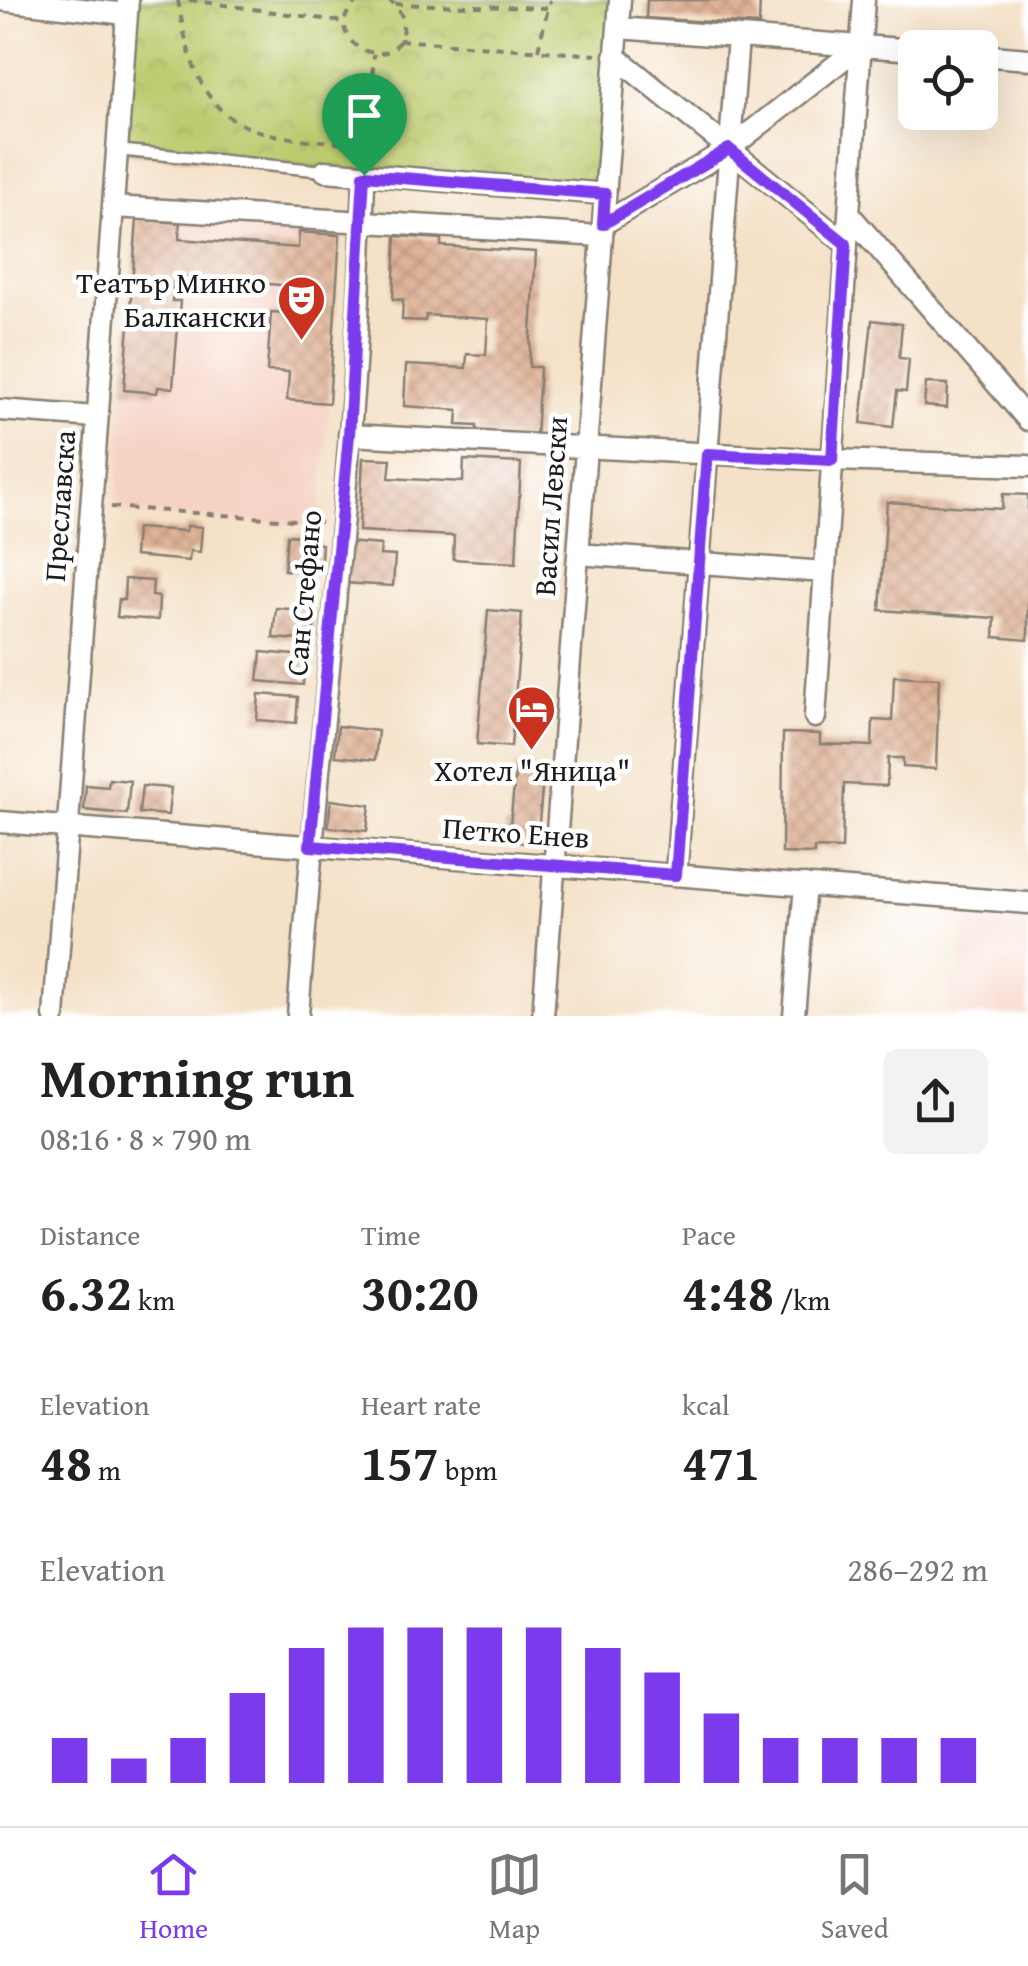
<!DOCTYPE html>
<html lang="en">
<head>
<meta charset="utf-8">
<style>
	:root { --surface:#fff; --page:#f2f2f2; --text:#222; --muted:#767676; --line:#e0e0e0; --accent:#7c3aed }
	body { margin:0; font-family:"Gentium Book Plus",serif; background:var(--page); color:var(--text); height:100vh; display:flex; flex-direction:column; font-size:38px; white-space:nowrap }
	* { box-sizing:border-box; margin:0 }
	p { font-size:32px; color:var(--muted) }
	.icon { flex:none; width:55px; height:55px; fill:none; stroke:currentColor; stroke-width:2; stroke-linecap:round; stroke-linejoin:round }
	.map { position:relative; height:1016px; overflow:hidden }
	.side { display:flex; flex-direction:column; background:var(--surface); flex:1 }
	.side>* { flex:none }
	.controls { position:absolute; left:898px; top:30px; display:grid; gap:20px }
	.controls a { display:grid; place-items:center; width:100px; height:100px; border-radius:15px; background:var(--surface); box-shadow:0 10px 40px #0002; font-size:50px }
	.pin { position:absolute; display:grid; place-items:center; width:85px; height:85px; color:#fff; margin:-102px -42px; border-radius:50% 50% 50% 0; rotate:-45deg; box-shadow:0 0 10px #0007 }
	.pin .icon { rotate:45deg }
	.round { display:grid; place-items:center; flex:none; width:105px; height:105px; border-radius:15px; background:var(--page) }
	.overview { display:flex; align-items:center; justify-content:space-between; height:170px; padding:0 40px }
	h1 { font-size:55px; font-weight:700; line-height:75px }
	.figures { display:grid; grid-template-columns:repeat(3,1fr); gap:15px; height:170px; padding:10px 40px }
	.figures div { display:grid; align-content:center }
	.figures b { font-size:50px; font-weight:700 }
	.figures small { font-size:28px; font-weight:400 }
	.figures p { font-size:28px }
	.chart { height:280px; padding:20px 40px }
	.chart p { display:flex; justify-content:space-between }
	.chart svg { width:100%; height:180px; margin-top:10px; stroke:var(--accent); stroke-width:6 }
	.tab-bar { display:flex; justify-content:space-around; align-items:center; height:140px; border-top:2px solid var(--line); background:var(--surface); font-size:28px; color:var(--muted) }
	.tab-bar a { display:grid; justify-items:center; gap:5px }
	.tab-bar .active { color:var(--accent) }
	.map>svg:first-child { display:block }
</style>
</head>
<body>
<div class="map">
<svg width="1028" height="1016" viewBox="0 0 1028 1016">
	<defs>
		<pattern id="park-crowns" width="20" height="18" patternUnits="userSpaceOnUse" patternTransform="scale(2.5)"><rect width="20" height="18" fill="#bbcb6d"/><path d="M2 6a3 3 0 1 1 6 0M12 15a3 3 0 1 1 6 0" fill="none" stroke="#a0ae5e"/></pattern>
		<pattern id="building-cross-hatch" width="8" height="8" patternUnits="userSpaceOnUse" patternTransform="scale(2.5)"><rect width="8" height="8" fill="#dfb397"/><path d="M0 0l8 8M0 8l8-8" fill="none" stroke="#bf9982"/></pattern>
	</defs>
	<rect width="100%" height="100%" fill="#fff"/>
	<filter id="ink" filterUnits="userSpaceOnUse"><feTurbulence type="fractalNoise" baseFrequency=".01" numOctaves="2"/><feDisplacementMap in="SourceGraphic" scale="20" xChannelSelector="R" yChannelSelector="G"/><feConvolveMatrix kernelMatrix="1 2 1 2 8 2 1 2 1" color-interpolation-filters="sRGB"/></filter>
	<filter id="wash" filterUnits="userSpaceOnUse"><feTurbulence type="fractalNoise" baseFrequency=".0048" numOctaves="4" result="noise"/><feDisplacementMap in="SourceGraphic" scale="40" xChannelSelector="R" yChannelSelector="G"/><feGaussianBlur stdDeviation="2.25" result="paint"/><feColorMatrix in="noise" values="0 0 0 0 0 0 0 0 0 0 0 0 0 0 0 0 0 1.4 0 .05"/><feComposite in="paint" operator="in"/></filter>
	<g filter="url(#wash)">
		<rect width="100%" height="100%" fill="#f4e1c7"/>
		<path fill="#f6d2c4" d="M137 219 340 235 336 293 311 291 289 313H271L267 370 289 372 288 400 329 403 320 527 115 511Z
			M965 925 1028 930V1016H948L951 977H961Z"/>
		<path fill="url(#park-crowns)" stroke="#6c7444" stroke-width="2.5" d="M128 0H620L605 194 117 150Z"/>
		<g id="blocks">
			<path fill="url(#building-cross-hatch)" d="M647 0H760L759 25 646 18Z
				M137 219 180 223 179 239 298 248 299 232 340 235 329 403 287 400 289 372 267 371 271 312 289 313 292 286 174 276 172 301H180L173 388 158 387 157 393 124 390Z
				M396 236 441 239V246L536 252 529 367H540L536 439 477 436V426L457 425 458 410 404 406 406 365 466 368 467 354 486 355 488 319 426 315 425 321 402 320 403 300 393 299Z
				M872 320 902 324 899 358 909 359 906 392 897 391 893 427 861 423Z
				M926 383 948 384 947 408 924 406Z
				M363 458 391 459 389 478 463 482 464 460 521 463 516 563 453 559 454 536 359 531Z
				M1003 494 1028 495V640L994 637 995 618 880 610 887 502 1002 509Z
				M187 526 202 527 200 552 190 551 189 561 134 556 136 528 186 531Z
				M287 535 312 537V543L322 544 320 573 284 570Z
				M346 542 381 545 380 555 395 556 393 586 343 583Z
				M125 579 153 581 152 596 159 597 158 620 117 617 119 599 124 600Z
				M276 608 315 611 313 641 273 638Z
				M488 610 522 613 511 747 477 744Z
				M261 652 305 656 303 685 258 681Z
				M894 676 939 678 936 769 903 767V758H888L887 786 844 784 842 849 814 848V854L782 853 783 733 820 734V744L872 746 873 720 892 721Z
				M259 694 298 697 296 723 257 720Z
				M338 726 378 731 375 760 335 756Z
				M516 766 544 768 537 844 505 841 506 825H510Z
				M109 779 130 781 127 814 84 810 86 785 108 787Z
				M142 786 171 788 168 815 139 813Z
				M331 800 370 805 367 831 328 827Z"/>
		</g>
	</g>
	<g filter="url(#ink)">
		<use href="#blocks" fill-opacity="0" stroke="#887e72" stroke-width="2.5"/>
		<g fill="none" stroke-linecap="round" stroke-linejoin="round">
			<defs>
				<path id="lane" d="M117 150 324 171"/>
				<path id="street" d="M0 0 127 14
					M864 0 849 214 1028 420
					M618 28 915 50
					M980 55 1028 59
					M615 56 846 244
					M325 171 605 194
					M113 207 602 236
					M603 224 729 149 860 46
					M0 410 96 417
					M349 435 832 460 1028 466
					M578 554 825 572
					M815 717 849 214
					M0 822 1028 903
					M676 875 738 37
					M54 1016 128 0
					M298 1016C318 736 357 456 364 175
					M543 1016 620 0
					M794 1016 805 885"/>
			</defs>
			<use href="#lane" stroke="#887e72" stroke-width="15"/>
			<use href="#street" stroke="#887e72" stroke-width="25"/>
			<path stroke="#887e72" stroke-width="4" stroke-dasharray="8 8" stroke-linecap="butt" d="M178 0C199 136 245 137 367 144
				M189 0 345 22
				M359 0C310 39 399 82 403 27 404 15 398 7 389 0
				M395 4 548 8
				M399 40 596 55
				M538 50 550 0
				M366 154 374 54
				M111 507 321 522"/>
			<use href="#lane" stroke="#fff" stroke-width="10"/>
			<use href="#street" stroke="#fff" stroke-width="20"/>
		</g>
	</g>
	<g fill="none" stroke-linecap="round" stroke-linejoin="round" filter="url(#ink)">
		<defs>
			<path id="route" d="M729 149 846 244 832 460 707 454 676 875 310 846 349 435 364 175 605 194 603 224Z"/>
		</defs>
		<use href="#route" stroke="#fff" stroke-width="20"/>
		<use href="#route" stroke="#7c3aed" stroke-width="12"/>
	</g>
	<defs>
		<symbol id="theatre-pin" viewBox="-11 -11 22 30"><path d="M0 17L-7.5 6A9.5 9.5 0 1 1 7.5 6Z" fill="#c8321e" stroke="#fff"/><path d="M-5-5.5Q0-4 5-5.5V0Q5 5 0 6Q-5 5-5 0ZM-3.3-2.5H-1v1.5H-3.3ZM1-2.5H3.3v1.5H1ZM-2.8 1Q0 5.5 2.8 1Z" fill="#fff"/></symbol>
		<symbol id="hotel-pin" viewBox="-11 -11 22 30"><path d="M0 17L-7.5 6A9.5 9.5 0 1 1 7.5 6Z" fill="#c8321e" stroke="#fff"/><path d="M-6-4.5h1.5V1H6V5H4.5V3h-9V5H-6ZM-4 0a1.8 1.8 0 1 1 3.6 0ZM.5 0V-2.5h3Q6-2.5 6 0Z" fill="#fff"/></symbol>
	</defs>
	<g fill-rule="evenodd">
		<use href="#theatre-pin" x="274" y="272" width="55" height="75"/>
		<use href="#hotel-pin" x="504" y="682" width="55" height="75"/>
	</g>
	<g text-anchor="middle" stroke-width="9" stroke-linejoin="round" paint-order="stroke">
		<g font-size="30" fill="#1c1c1c" stroke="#fff" text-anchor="end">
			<text x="266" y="293">Театър Минко<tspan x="266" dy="34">Балкански</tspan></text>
			<text x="532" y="781" text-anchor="middle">Хотел "Яница"</text>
		</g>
		<g font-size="30" fill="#1c1c1c" stroke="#fff">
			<text transform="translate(60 506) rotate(-86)" y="10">Преславска</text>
			<text transform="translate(551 506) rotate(-86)" y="10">Васил Левски</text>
			<text transform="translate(304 593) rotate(-85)" y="10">Сан Стефано</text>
			<text transform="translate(516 833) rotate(4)" y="10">Петко Енев</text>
		</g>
	</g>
</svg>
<div class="controls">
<a><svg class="icon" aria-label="locate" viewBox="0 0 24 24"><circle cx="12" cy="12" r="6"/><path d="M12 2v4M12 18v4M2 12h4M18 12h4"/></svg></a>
</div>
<div class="pin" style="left:364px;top:175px;background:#1e9e55"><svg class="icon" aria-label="arrive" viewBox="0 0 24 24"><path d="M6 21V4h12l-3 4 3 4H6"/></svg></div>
</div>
<section class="side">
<div class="overview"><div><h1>Morning run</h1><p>08:16 · 8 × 790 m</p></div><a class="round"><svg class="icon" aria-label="share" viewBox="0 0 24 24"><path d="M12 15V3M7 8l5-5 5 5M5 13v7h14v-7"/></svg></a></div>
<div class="figures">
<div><p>Distance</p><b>6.32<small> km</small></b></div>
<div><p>Time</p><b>30:20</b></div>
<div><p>Pace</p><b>4:48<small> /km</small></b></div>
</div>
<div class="figures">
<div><p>Elevation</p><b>48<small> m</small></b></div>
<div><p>Heart rate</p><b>157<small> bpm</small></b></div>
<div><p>kcal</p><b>471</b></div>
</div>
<div class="chart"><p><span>Elevation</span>286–292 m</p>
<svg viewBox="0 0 160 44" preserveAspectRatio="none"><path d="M5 44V33M15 44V38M25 44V33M35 44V22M45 44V11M55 44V6M65 44V6M75 44V6M85 44V6M95 44V11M105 44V17M115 44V27M125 44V33M135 44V33M145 44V33M155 44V33"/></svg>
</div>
</section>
<nav class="tab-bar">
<a class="active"><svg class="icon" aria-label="home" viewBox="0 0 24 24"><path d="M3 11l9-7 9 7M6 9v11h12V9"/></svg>Home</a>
<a><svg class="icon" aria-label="map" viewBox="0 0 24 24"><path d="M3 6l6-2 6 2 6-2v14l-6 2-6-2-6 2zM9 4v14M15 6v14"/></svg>Map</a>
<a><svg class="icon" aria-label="saved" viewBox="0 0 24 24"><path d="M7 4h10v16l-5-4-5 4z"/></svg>Saved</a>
</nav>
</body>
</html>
